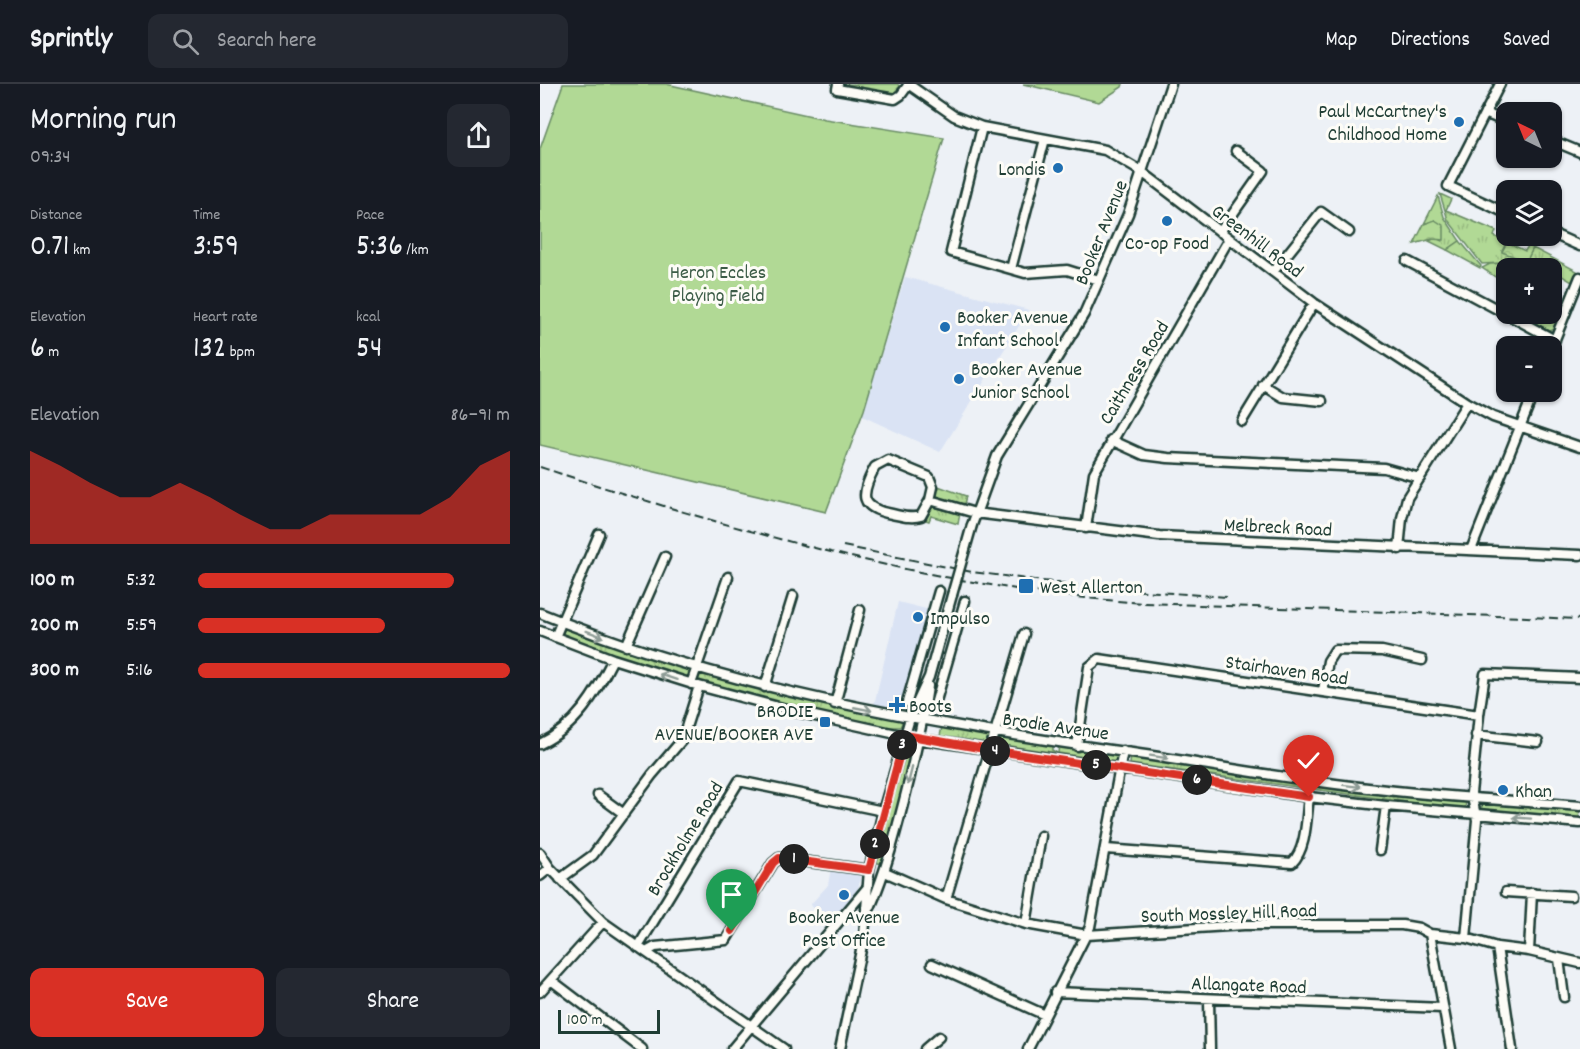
<!DOCTYPE html>
<html lang="en">
<head>
<meta charset="utf-8">
<style>
	:root { --surface:#171b24; --page:#242831; --text:#f1f3f6; --muted:#9ea1a6; --line:#363941; --accent:#d93025 }
	body { margin:0; font-family:Dekko,sans-serif; background:var(--page); color:var(--text); height:100vh; display:flex; flex-direction:column; font-size:22px; white-space:nowrap }
	* { box-sizing:border-box; margin:0 }
	p { font-size:20px; color:var(--muted) }
	.icon { flex:none; width:33px; height:33px; fill:none; stroke:currentColor; stroke-width:2; stroke-linecap:round; stroke-linejoin:round }
	.map { position:relative; flex:1; overflow:hidden }
	.drawer { display:flex; flex-direction:column; background:var(--surface); width:540px }
	.drawer>* { flex:none }
	.needle { width:39px; rotate:317deg }
	.controls { position:absolute; left:956px; top:18px; display:grid; gap:12px }
	.controls a { display:grid; place-items:center; width:66px; height:66px; border-radius:12px; background:var(--surface); box-shadow:0 2px 4px #0004; font-size:30px }
	.scale { position:absolute; left:18px; bottom:15px; width:102px; box-sizing:border-box; padding-left:6px; border:3px solid #1f3d34; border-top:0; font-size:16px; line-height:21px; white-space:nowrap; color:#1f3d34; -webkit-text-stroke:4px #fdfcf7; paint-order:stroke }
	.pin { position:absolute; display:grid; place-items:center; width:51px; height:51px; color:#fff; margin:-62px -26px; border-radius:50% 50% 50% 0; rotate:-45deg; box-shadow:0 0 6px #0007 }
	.pin .icon { rotate:45deg }
	.km { position:absolute; width:30px; height:30px; margin:-15px; border-radius:50%; background:#222; color:#fff; font-size:16px; line-height:30px; text-align:center }
	.round { display:grid; place-items:center; flex:none; width:63px; height:63px; border-radius:12px; background:var(--page) }
	.headline { display:flex; align-items:center; justify-content:space-between; height:102px; padding:0 30px }
	h1 { font-size:33px; font-weight:600; line-height:45px }
	.metrics { display:grid; grid-template-columns:repeat(3,1fr); gap:9px; height:102px; padding:6px 30px }
	.metrics div { display:grid; align-content:center }
	.metrics b { font-size:30px; font-weight:600 }
	.metrics small { font-size:16px; font-weight:400 }
	.metrics p { font-size:16px }
	.chart { height:168px; padding:12px 30px }
	.chart p { display:flex; justify-content:space-between }
	.chart svg { width:100%; height:108px; margin-top:6px; fill:var(--accent); opacity:.7 }
	.cta { display:flex; gap:12px; margin-top:auto; padding:12px 30px }
	.cta a { flex:1; height:69px; border-radius:12px; background:var(--accent); color:#fff; font-size:24px; font-weight:600; line-height:69px; text-align:center }
	.cta a+a { background:var(--page); color:var(--text) }
	ul { padding:0 30px; list-style:none; font-size:20px }
	li { display:grid; grid-template-columns:96px 72px 1fr; align-items:center; height:45px }
	li i { height:15px; border-radius:8px; background:var(--accent) }
	header { display:flex; align-items:center; gap:36px; box-sizing:border-box; height:84px; padding:0 30px; background:var(--surface); border-bottom:2px solid var(--line) }
	header strong { font-size:28px }
	nav { display:flex; gap:33px; margin-inline-start:auto; font-size:21px }
	.search { width:420px; height:54px; background:var(--page); display:flex; align-items:center; gap:15px; box-sizing:border-box; padding:0 21px; border-radius:12px; color:var(--muted); font-size:22px }
	main { display:flex; flex:1; min-height:0 }
	.map>svg:first-child { display:block }
</style>
</head>
<body>
<header>
<strong>Sprintly</strong>
<div class="search"><svg class="icon" aria-label="search" viewBox="0 0 24 24"><circle cx="10" cy="10" r="6"/><path d="M15 15l6 6"/></svg>Search here</div>
<nav><a>Map</a><a>Directions</a><a>Saved</a></nav>
</header>
<main>
<section class="drawer">
<div class="headline"><div><h1>Morning run</h1><p>09:34</p></div><a class="round"><svg class="icon" aria-label="share" viewBox="0 0 24 24"><path d="M12 15V3M7 8l5-5 5 5M5 13v7h14v-7"/></svg></a></div>
<div class="metrics">
<div><p>Distance</p><b>0.71<small> km</small></b></div>
<div><p>Time</p><b>3:59</b></div>
<div><p>Pace</p><b>5:36<small> /km</small></b></div>
</div>
<div class="metrics">
<div><p>Elevation</p><b>6<small> m</small></b></div>
<div><p>Heart rate</p><b>132<small> bpm</small></b></div>
<div><p>kcal</p><b>54</b></div>
</div>
<div class="chart"><p><span>Elevation</span>86–91 m</p>
<svg viewBox="0 0 160 44" preserveAspectRatio="none"><path d="M0 44V6L10 12L20 19L30 25L40 25L50 19L60 25L70 32L80 38L90 38L100 32L110 32L120 32L130 32L140 25L150 12L160 6V44z"/></svg>
</div>
<ul>
<li><b>100 m</b>5:32<i style="width:82%"></i></li>
<li><b>200 m</b>5:59<i style="width:60%"></i></li>
<li><b>300 m</b>5:16<i style="width:100%"></i></li>
</ul>
<div class="cta"><a>Save</a><a>Share</a></div>
</section>
<div class="map">
<svg width="1040" height="965" viewBox="0 0 1040 965">
	<defs>
		<pattern id="grass-tufts" width="24" height="20" patternUnits="userSpaceOnUse" patternTransform="scale(1.5)"><rect width="24" height="20" fill="#b1d995"/><path d="M3 7l-1-3M5 7V3M7 7l1-3M15 17l-1-3M17 17v-4M19 17l1-3" fill="none" stroke="#98bb81"/></pattern>
		<pattern id="forest-crowns" width="20" height="18" patternUnits="userSpaceOnUse" patternTransform="scale(1.5)"><rect width="20" height="18" fill="#b1d995"/><path d="M2 6a3 3 0 1 1 6 0M12 15a3 3 0 1 1 6 0" fill="none" stroke="#98bb81"/></pattern>
	</defs>
	<rect width="100%" height="100%" fill="#edf1f6"/>
	<filter id="ink" filterUnits="userSpaceOnUse"><feTurbulence type="fractalNoise" baseFrequency=".0167" numOctaves="2"/><feDisplacementMap in="SourceGraphic" scale="12" xChannelSelector="R" yChannelSelector="G"/><feConvolveMatrix kernelMatrix="1 2 1 2 8 2 1 2 1" color-interpolation-filters="sRGB"/></filter>
	<g filter="url(#ink)">
		<path fill="#dae3f4" d="M365 193 489 226 400 368 322 332Z
			M358 518 390 526 361 627 334 621Z
			M291 784 316 788 321 793 318 805 292 839 270 821 288 801Z"/>
		<path fill="url(#grass-tufts)" stroke="#688b64" stroke-width="1.5" d="M301 0H357L360 2 353 10 304 4Z
			M900 110 911 115 906 126 956 147 954 152 967 158 962 167 988 174 993 164 1037 187 1032 198 997 177 942 180 908 136Z
			M898 112 904 133 920 157 907 166 889 157 896 154 902 157 895 136 884 140Z
			M993 178 1010 184H966V200L942 184 950 180Z
			M1011 214 1023 221 1014 244 1009 246 996 240 1001 230H1011Z
			M398 402 426 412 424 420 397 414 395 411Z
			M392 423 420 429 418 440 391 432 389 437 386 436Z
			M23 543 151 587 152 589 146 595 22 552Z
			M161 590 289 622 360 635 362 639 360 643H347L221 616 159 598 157 594Z
			M402 643 451 651 447 659 400 652Z
			M458 652 518 660 512 662V666L517 669 456 660Z
			M366 660 374 662 343 780 334 778Z
			M519 660 579 669 578 678 518 669Z
			M591 671 926 717 925 726 590 680Z
			M943 718 1040 726 1039 735 941 727Z"/>
		<path fill="url(#forest-crowns)" stroke="#688b64" stroke-width="1.5" d="M895 136 904 142V156L892 155 874 160 884 140Z
			M920 157 941 182 940 184 907 166Z
			M967 158 985 167 988 162 993 164 988 174 983 176 962 168Z"/>
		<path fill="#b1d995" stroke="#688b64" stroke-width="1.5" d="M23 0H126L285 35 404 54 324 326 286 428 0 361V65Z
			M483 0H583L582 3 559 18Z"/>
		<g fill="none" stroke-linecap="round" stroke-linejoin="round">
			<defs>
				<path id="minor" d="M298 0 297 5 355 15 361 11 369 0
					M368 0 414 32 442 43 565 66 602 88 774 219 927 319 953 333 1040 363
					M960 0 908 102 966 129
					M945 29 966 38
					M442 43 411 168 485 189 527 186 559 196
					M1011 56 1040 68
					M680 148 723 87 696 67
					M1011 149 1040 162
					M867 177 1015 256
					M471 185 505 55
					M733 188 781 128 809 148
					M1011 265 1040 193
					M723 301 743 313 782 317
					M702 337 774 219
					M571 356 604 371 628 374 844 384 880 394
					M390 416 393 403 389 393 348 376 335 383C320 411 319 424 352 430 362 432 371 435 381 432L390 416 435 429 619 452 1040 471
					M432 441 457 372 544 230 588 130 631 0
					M546 444 554 389 689 155
					M859 465 862 434 867 414 927 319
					M931 466 994 308
					M0 529C191 607 382 638 585 668 648 677 711 689 774 697 863 710 951 715 1040 722
					M0 547 73 575 159 602 261 629 379 655 769 713 846 722 1040 739
					M15 553 59 450
					M86 562 125 473
					M151 600 188 493
					M225 603 253 512
					M783 607 788 577 795 566 842 567 882 576
					M396 617 425 517
					M367 618 399 507
					M295 620 320 526
					M939 631 945 590 1040 594
					M936 651 998 658
					M0 660C36 643 56 609 73 575
					M537 662 549 583 559 575 939 631 931 709 937 736 926 854
					M58 711 84 730
					M566 765 752 779C767 764 766 734 769 713
					M840 766 846 722
					M0 769 10 784 63 838 244 965
					M345 788 406 815 486 840 547 851 704 841H862L879 844 890 850 926 854 957 863 989 867 1040 879
					M0 792 10 784
					M20 795 53 771 112 691 142 656 159 602
					M966 808 1031 812
					M406 815 484 550
					M330 824C348 782 358 740 369 697 376 665 384 634 388 602
					M486 840 501 752
					M890 850 911 965
					M98 863 199 697 343 727
					M957 863 972 965
					M989 867 992 809
					M106 868 115 863 186 856 233 779 239 774 329 786
					M1019 875 1024 913
					M392 880 505 931
					M11 896 102 965
					M0 908 63 838
					M515 908 902 924
					M669 916 670 965
					M192 965 327 804
					M300 965 324 852 329 786 343 727 370 634 389 593 412 511
					M385 965 399 953
					M488 965 550 843 583 667"/>
			</defs>
			<use href="#minor" stroke="#1f3d34" stroke-width="13"/>
			<use href="#minor" stroke="#fdfcf7" stroke-width="8"/>
			<path stroke="#1f3d34" stroke-width="2" stroke-dasharray="9 4.5" stroke-linecap="butt" d="M0 383C197 447 396 505 604 519L1040 535
				M303 462 432 488 550 503 686 513"/>
			<defs>
				<path id="minor-bridge" d="M412 511 432 441"/>
			</defs>
			<use href="#minor-bridge" stroke="#1f3d34" stroke-width="13" stroke-linecap="butt"/>
			<use href="#minor-bridge" stroke="#fdfcf7" stroke-width="8"/>
		</g>
		<defs><path id="oneway-shaft" d="M-6 0H5M1.5-3L5.5 0L1.5 3" fill="none" stroke-width="1.6" stroke-linecap="round" stroke-linejoin="round" transform="scale(1.5)"/></defs>
		<g stroke="#8e9c96">
			<use href="#oneway-shaft" transform="translate(55 550) rotate(20)"/>
			<use href="#oneway-shaft" transform="translate(128 593) rotate(-162)"/>
			<use href="#oneway-shaft" transform="translate(323 625) rotate(11)"/>
			<use href="#oneway-shaft" transform="translate(619 673) rotate(9)"/>
			<use href="#oneway-shaft" transform="translate(370 692) rotate(104)"/>
			<use href="#oneway-shaft" transform="translate(812 702) rotate(7)"/>
			<use href="#oneway-shaft" transform="translate(982 734) rotate(-176)"/>
		</g>
	</g>
	<g fill="none" stroke-linecap="round" stroke-linejoin="round" filter="url(#ink)">
		<defs>
			<path id="route" d="M192 847 233 779 239 774 329 786 365 651 450 666 769 713"/>
		</defs>
		<use href="#route" stroke="#fff" stroke-width="12"/>
		<use href="#route" stroke="#d93025" stroke-width="8"/>
	</g>
	<g fill="#1f6fb2" stroke="#fdfcf7" stroke-width="2">
		<circle cx="919" cy="38" r="6"/>
		<circle cx="518" cy="84" r="6"/>
		<circle cx="627" cy="137" r="6"/>
		<circle cx="405" cy="243" r="6"/>
		<circle cx="419" cy="295" r="6"/>
		<rect x="478" y="494" width="16" height="16" rx="3"/>
		<circle cx="378" cy="533" r="6"/>
		<path d="M354 612h6v6h6v6h-6v6h-6v-6h-6v-6h6z"/>
		<rect x="279" y="632" width="12" height="12" rx="3"/>
		<circle cx="963" cy="706" r="6"/>
		<circle cx="304" cy="811" r="6"/>
	</g>
	<g text-anchor="middle" stroke-width="6" stroke-linejoin="round" paint-order="stroke">
		<g font-size="20" fill="#1f3d34" stroke="#fdfcf7" text-anchor="start">
			<text x="907" y="33" text-anchor="end">Paul McCartney's<tspan x="907" dy="23">Childhood Home</tspan></text>
			<text x="506" y="91" text-anchor="end">Londis</text>
			<text x="627" y="165" text-anchor="middle">Co-op Food</text>
			<text x="417" y="239">Booker Avenue<tspan x="417" dy="23">Infant School</tspan></text>
			<text x="431" y="291">Booker Avenue<tspan x="431" dy="23">Junior School</tspan></text>
			<text x="500" y="509">West Allerton</text>
			<text x="390" y="540">Impulso</text>
			<text x="369" y="628">Boots</text>
			<text x="273" y="633" text-anchor="end">BRODIE<tspan x="273" dy="23">AVENUE/BOOKER AVE</tspan></text>
			<text x="975" y="713">Khan</text>
			<text x="304" y="839" text-anchor="middle">Booker Avenue<tspan x="304" dy="23">Post Office</tspan></text>
		</g>
		<g font-size="20" fill="#1f3d34" stroke="#fdfcf7">
			<text transform="translate(560 148) rotate(-68)" y="7">Booker Avenue</text>
			<text transform="translate(718 156) rotate(37)" y="7">Greenhill Road</text>
			<text transform="translate(593 288) rotate(-59)" y="7">Caithness Road</text>
			<text transform="translate(738 442) rotate(3)" y="7">Melbreck Road</text>
			<text transform="translate(747 585) rotate(8)" y="7">Stairhaven Road</text>
			<text transform="translate(516 641) rotate(8)" y="7">Brodie Avenue</text>
			<text transform="translate(144 754) rotate(-59)" y="7">Brockholme Road</text>
			<text transform="translate(689 828) rotate(-2)" y="7">South Mossley Hill Road</text>
			<text transform="translate(709 900) rotate(2)" y="7">Allangate Road</text>
		</g>
		<g font-size="20" fill="#3c5c47" stroke="#fdfcf7">
			<text x="178" y="194">Heron Eccles<tspan x="178" dy="23">Playing Field</tspan></text>
		</g>
	</g>
</svg>
<div class="controls">
<a><svg class="needle" viewBox="-14 -14 28 28"><path d="M0-13l5 13h-10z" fill="#e53935"/><path d="M0 13l5-13h-10z" fill="#9ea1a6"/></svg></a>
<a><svg class="icon" aria-label="layers" viewBox="0 0 24 24"><path d="M12 4l9 5-9 5-9-5zM3 14l9 5 9-5"/></svg></a>
<a>+</a>
<a>−</a>
</div>
<div class="scale">100 m</div>
<div class="pin" style="left:192px;top:847px;background:#1e9e55"><svg class="icon" aria-label="arrive" viewBox="0 0 24 24"><path d="M6 21V4h12l-3 4 3 4H6"/></svg></div>
<div class="pin" style="left:769px;top:713px;background:#d93025"><svg class="icon" aria-label="check" viewBox="0 0 24 24"><path d="M5 12l5 5 9-10"/></svg></div>
<b class="km" style="left:254px;top:775px">1</b>
<b class="km" style="left:335px;top:760px">2</b>
<b class="km" style="left:362px;top:661px">3</b>
<b class="km" style="left:455px;top:667px">4</b>
<b class="km" style="left:556px;top:681px">5</b>
<b class="km" style="left:657px;top:696px">6</b>
</div>
</main>
</body>
</html>
